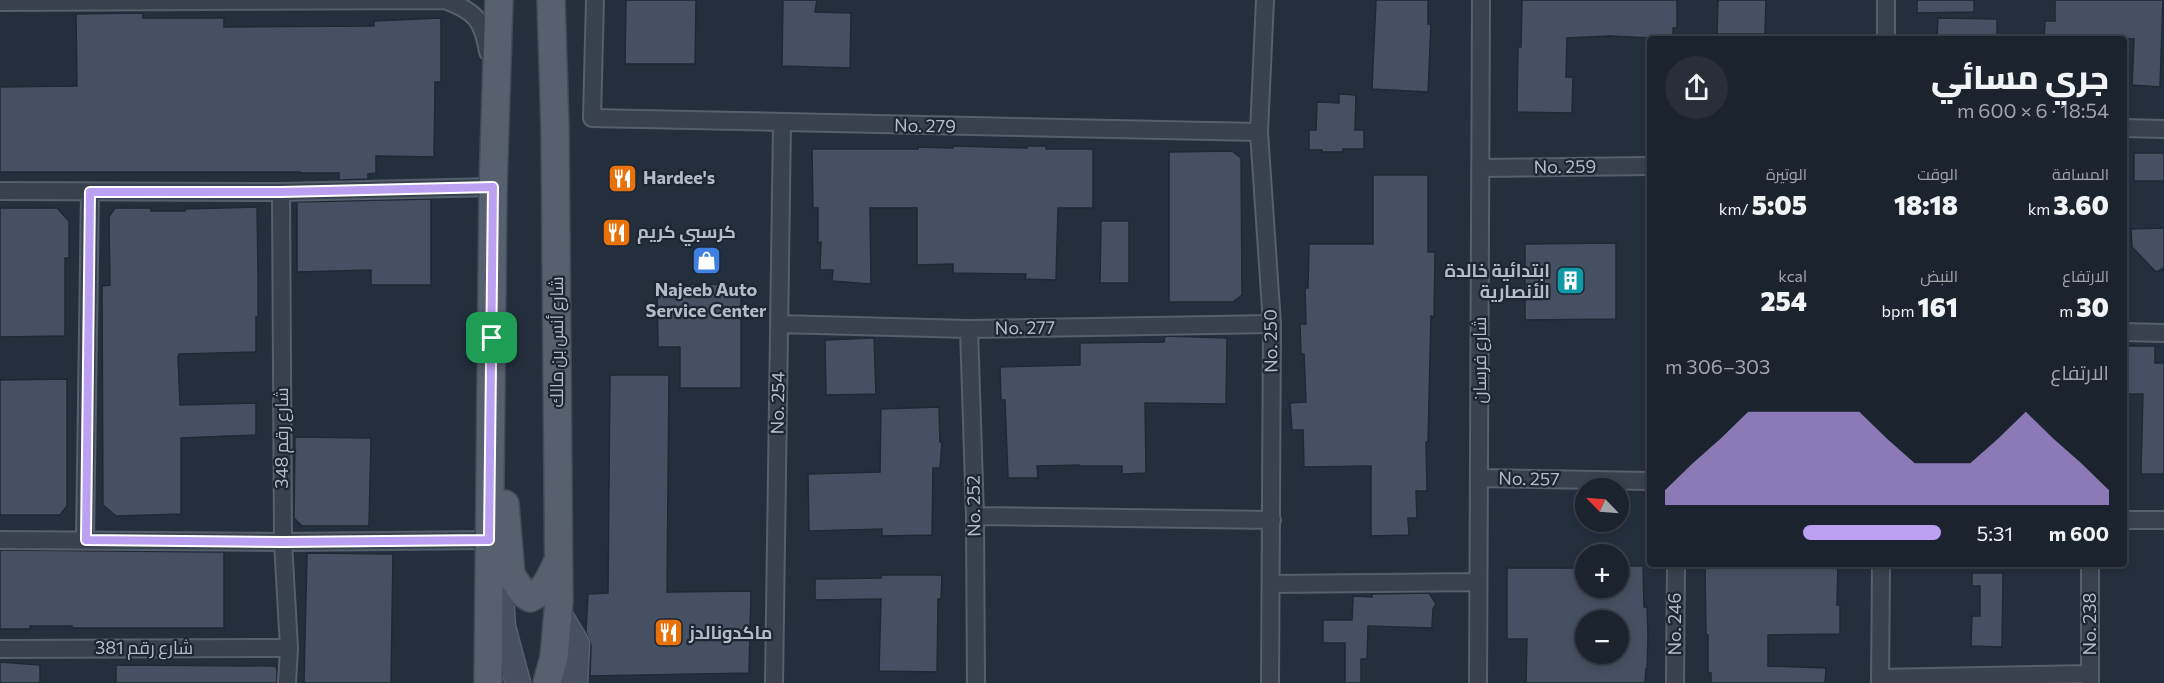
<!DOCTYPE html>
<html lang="ar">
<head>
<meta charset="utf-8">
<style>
	:root { --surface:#1b232e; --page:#282f3a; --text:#f1f3f6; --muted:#a0a4aa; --line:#39404a; --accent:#bca0f2 }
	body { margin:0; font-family:Commissioner,Cairo,sans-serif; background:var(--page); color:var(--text); direction:rtl; height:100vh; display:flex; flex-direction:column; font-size:22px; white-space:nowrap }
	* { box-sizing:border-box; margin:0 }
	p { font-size:20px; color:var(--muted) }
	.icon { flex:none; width:33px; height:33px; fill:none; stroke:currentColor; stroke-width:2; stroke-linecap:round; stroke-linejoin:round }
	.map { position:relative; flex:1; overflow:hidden; direction:ltr }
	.drawer { position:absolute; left:1647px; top:36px; width:480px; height:531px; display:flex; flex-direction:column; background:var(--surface); border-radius:6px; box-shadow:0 3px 9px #0003,0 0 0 2px var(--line); direction:rtl }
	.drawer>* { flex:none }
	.needle { width:39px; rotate:295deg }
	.controls { position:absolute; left:1575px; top:478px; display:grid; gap:12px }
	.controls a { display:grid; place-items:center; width:54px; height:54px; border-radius:50%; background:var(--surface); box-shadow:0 3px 9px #0003,0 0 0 2px var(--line); font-size:30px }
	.pin { position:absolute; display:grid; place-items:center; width:51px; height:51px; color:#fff; margin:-26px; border-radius:12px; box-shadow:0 3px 9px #0006 }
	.round { display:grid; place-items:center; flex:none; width:63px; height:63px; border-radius:32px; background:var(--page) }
	.headline { display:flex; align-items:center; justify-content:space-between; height:102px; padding:0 18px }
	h1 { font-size:33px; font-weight:800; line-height:45px }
	.stats { display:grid; grid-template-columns:repeat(3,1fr); gap:9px; height:102px; padding:6px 18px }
	.stats div { display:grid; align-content:center }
	.stats b { font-size:26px; font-weight:800 }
	.stats small { font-size:16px; font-weight:400 }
	.stats p { font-size:16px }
	.chart { height:168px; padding:12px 18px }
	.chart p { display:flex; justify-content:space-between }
	.chart svg { width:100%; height:108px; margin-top:6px; fill:var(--accent); opacity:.7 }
	ul { padding:0 18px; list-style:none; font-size:20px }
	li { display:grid; grid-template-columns:96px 72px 1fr; align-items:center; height:45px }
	li i { height:15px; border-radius:8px; background:var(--accent) }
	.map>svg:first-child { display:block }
</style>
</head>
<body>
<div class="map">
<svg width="2164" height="683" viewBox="0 0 2164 683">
	<rect width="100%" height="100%" fill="#242f3e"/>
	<path fill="#455162" stroke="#1f2835" stroke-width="1.5" fill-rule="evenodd" d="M626 0H696L695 64H625Z
		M783 0H817L815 12 851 13 850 68 782 66Z
		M1376 0H1428V24H1431L1428 92 1372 89Z
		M1522 0H1677V28H1673V39L1609 36 1567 38 1566 77H1573L1572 113 1517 112 1518 47H1521Z
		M1718 0H1766L1765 34H1717Z
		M1917 0H1974V12L1917 13Z
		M2055 0H2163L2160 87 2132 85 2134 39H2044L2045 21H2055Z
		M143 13V18H224V27L374 26V21L441 18V82H435L434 157 376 156V173L368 174V179L339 180V173H300V172H0V87L77 86 76 14Z
		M1938 18 1997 19V38H1937Z
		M1339 94 1356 95 1355 130H1364V149H1343V152H1322V150H1309V130H1316L1317 102 1339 103Z
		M953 146 1027 148V146H1046V149H1093V208H1058L1056 280 1025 279 1026 274 953 273V264L917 265V208H870L871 284 832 281 833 270H820L821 242 818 243V208H813L812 149H918V147L953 148Z
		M1232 151 1241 158 1242 295 1233 302H1169V152Z
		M2134 153H2164V181H2134Z
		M1373 175H1428V252H1435L1434 317 1431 316 1428 442H1426L1427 491H1416L1417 518H1408L1409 535 1371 536V466L1304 467 1303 430H1292L1290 403 1306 402 1304 354H1301L1300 324H1306L1305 288H1308L1309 244H1373Z
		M431 199V285H371V270L297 272V202Z
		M257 207 258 274V317H256V352L179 354 178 357 180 405 256 403V435L181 438V514L116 516 103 505 102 286 110 285 109 217 115 208H151V211H185V209Z
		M0 208H57L69 221V258H65V336L0 337Z
		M1101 221H1129V283H1100Z
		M2164 228V268L2156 272 2132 247 2131 229Z
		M1616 243V319L1525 320V244Z
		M741 284V388H680V347H658L657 285Z
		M1165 336 1227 338 1226 404 1145 403 1146 473 1122 474V466H1079V465L1037 466 1038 478H1008L1005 400H1001L1000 367 1080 365V343L1164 342Z
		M874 338 876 394 826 395 825 340Z
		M2124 346H2155V363H2164V474H2141L2143 394H2124Z
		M610 375H669L667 592 751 591 749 673 590 676 591 645 586 632 588 594 608 593Z
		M67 379V506L60 515H0V380Z
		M939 407 940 442H942L940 468H933L932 535 882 536V529L809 531 808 474 880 472 881 409Z
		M295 437 371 438 369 526H302L294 518Z
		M0 550 224 552V628H72V626H30V629H0Z
		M307 553 393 554 391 683H304Z
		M1774 564H1838L1837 605H1840V634L1768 635V666L1826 668 1825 683H1711V673H1708V635H1706L1705 567 1774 566Z
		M1618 566H1643L1644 607H1647L1648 636 1647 669H1646L1645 683H1526L1527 639H1507V568H1582V588H1618ZM1586 621H1618V654H1586Z
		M1972 573H2003L2002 647 1971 646 1972 616H1980V586H1972Z
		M881 575H942L941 599H938L937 672 879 671 881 599 815 600V579L881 578Z
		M1429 593 1436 604 1433 609 1432 628 1368 626 1367 659H1361V683H1345V643H1323V620H1352L1353 596 1372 597V594Z
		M0 662 40 665V683H0Z
		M116 665 275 666 277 669V683H116Z"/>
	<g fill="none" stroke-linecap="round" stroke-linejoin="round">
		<defs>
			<path id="street" d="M595 0 592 118 1259 132
				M1265 0 1259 132 1272 324 1270 683
				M0 2 445 0C475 11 483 20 488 52
				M1886 39V0
				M2124 128 2164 129
				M1480 168 1650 166
				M0 191 281 192 493 187
				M281 192 283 542 289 648 287 683
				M779 324 969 329 1272 324
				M969 329 975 516 976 683
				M2124 332 2164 333
				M1479 478 1650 481
				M975 516 1272 520
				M2124 520H2164
				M0 540 283 542 489 540
				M85 540 90 192
				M1272 584 1478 582
				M0 649 289 648
				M1880 678 2090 674
				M774 683 782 123
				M1478 683 1481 0
				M1675 683 1676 564
				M1880 683 1881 564
				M2090 683V564"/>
			<path id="secondary" d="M500 579 503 627 518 683
				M558 612 577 644 575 683"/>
			<path id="primary" d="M505 504 511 575 524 594 530 598C546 592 551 574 558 561
				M488 683 493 187 499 0
				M547 683 554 657 559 601 555 128 551 0"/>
		</defs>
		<use href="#street" stroke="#565f6c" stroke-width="20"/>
		<use href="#secondary" stroke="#565f6c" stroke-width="27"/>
		<use href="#primary" stroke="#414a57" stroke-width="30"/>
		<use href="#street" stroke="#38414e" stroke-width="16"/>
		<use href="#secondary" stroke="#465061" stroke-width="24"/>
		<use href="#primary" stroke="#56606e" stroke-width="27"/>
	</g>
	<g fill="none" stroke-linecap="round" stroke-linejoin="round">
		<defs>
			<path id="route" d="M493 187 489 540 283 542 86 540 90 192H281Z"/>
		</defs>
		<use href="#route" stroke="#fff" stroke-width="12"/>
		<use href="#route" stroke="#bca0f2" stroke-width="8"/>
	</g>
	<defs>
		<symbol id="restaurant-square" viewBox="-11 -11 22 22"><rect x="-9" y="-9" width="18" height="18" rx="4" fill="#e8710a" stroke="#1d2633"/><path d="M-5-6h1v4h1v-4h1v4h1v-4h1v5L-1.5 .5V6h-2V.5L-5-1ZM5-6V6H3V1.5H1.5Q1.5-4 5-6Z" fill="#fff"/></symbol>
		<symbol id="shop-square" viewBox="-11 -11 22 22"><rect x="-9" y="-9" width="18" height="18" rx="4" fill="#3f7fe0" stroke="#1d2633"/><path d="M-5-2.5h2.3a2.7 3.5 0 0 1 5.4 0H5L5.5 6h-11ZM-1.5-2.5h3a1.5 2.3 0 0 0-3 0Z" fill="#fff"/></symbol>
		<symbol id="building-square" viewBox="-11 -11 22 22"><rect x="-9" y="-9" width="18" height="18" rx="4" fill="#0f9aa8" stroke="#1d2633"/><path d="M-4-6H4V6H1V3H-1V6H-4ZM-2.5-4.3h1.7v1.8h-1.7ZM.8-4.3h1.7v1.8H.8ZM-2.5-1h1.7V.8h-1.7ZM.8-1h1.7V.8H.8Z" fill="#fff"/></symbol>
	</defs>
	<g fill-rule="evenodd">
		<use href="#restaurant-square" x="606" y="162" width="33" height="33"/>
		<use href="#restaurant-square" x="600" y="216" width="33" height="33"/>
		<use href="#shop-square" x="690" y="244" width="33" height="33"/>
		<use href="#building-square" x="1554" y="264" width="33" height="33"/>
		<use href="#restaurant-square" x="652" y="616" width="33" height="33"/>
	</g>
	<g text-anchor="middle" stroke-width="4.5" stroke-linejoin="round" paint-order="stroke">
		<g font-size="18" fill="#b4bcc9" stroke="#1d2633">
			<text transform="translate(925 126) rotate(1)" y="6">No. 279</text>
			<text transform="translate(1565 167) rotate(-1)" y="6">No. 259</text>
			<text transform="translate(1025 328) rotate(-1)" y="6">No. 277</text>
			<text transform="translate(1271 341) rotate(-91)" y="6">No. 250</text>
			<text transform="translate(557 342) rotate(-90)" y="6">شارع أنس بن مالك</text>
			<text transform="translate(1480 360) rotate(-90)" y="6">شارع فرسان</text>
			<text transform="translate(778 403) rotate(-89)" y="6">No. 254</text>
			<text transform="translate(282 438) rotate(-90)" y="6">شارع رقم 348</text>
			<text transform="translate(1529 479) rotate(1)" y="6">No. 257</text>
			<text transform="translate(974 506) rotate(-91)" y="6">No. 252</text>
			<text transform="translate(1675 624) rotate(-90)" y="6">No. 246</text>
			<text transform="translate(2090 624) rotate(-90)" y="6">No. 238</text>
			<text x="144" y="654">شارع رقم 381</text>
		</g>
		<g font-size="18" font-weight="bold" fill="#b4bcc9" stroke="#1d2633" text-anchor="start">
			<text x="643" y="184">Hardee's</text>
			<text x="637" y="238">كرسبي كريم</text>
			<text x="1550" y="277" text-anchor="end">ابتدائية خالدة<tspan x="1550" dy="21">الأنصارية</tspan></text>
			<text x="706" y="296" text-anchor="middle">Najeeb Auto<tspan x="706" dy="21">Service Center</tspan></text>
			<text x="689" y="639">ماكدونالدز</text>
		</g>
	</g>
</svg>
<div class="controls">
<a><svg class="needle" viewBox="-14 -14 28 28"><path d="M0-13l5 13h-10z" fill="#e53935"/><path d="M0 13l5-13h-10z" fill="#a0a4aa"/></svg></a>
<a>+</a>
<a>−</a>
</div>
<div class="pin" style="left:492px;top:338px;background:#1e9e55"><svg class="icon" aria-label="arrive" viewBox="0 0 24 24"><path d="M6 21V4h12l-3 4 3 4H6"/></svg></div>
<section class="drawer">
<div class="headline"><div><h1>جري مسائي</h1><p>18:54 · 6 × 600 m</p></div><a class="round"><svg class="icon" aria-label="share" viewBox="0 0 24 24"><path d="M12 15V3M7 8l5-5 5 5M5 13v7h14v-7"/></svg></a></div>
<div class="stats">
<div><p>المسافة</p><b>3.60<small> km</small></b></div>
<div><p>الوقت</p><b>18:18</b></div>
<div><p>الوتيرة</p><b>5:05<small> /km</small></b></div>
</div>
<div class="stats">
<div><p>الارتفاع</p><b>30<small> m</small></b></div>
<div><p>النبض</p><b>161<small> bpm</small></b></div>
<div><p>kcal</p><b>254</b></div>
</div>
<div class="chart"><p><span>الارتفاع</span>303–306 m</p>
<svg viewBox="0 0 160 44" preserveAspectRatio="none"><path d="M0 44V38L10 27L20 17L30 6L40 6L50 6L60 6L70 6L80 17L90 27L100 27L110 27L120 17L130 6L140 17L150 27L160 38V44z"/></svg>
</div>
<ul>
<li><b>600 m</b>5:31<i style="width:50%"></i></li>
</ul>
</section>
</div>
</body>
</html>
